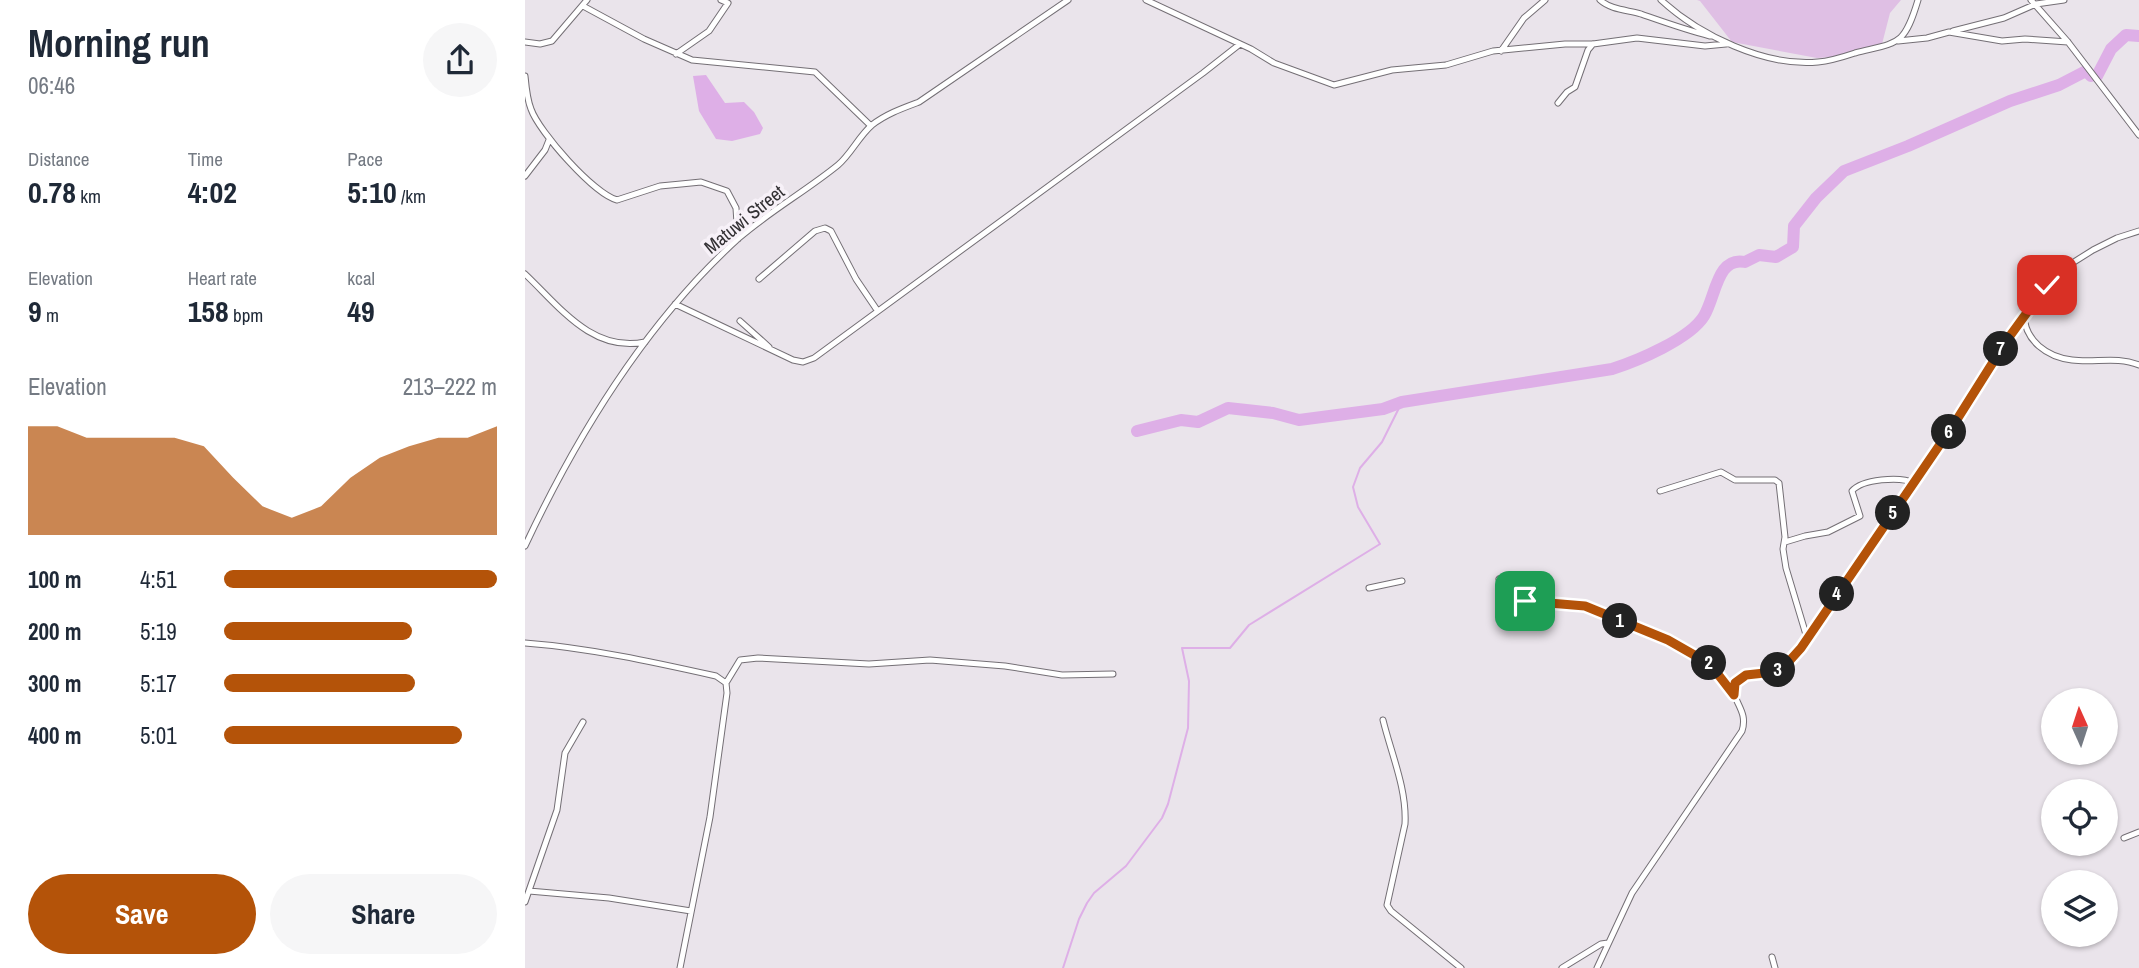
<!DOCTYPE html>
<html lang="en">
<head>
<meta charset="utf-8">
<style>
	:root { --surface:#fff; --page:#f6f6f7; --text:#1f2937; --muted:#747a83; --accent:#b45309 }
	body { margin:0; font-family:"Archivo Narrow",sans-serif; background:var(--page); color:var(--text); height:100vh; display:flex; flex-direction:column; font-size:26px; white-space:nowrap }
	* { box-sizing:border-box; margin:0 }
	p { font-size:23px; color:var(--muted) }
	.icon { flex:none; width:38px; height:38px; fill:none; stroke:currentColor; stroke-width:2; stroke-linecap:round; stroke-linejoin:round }
	.map { position:relative; flex:1; overflow:hidden }
	.side { display:flex; flex-direction:column; background:var(--surface); width:525px }
	.side>* { flex:none }
	.needle { width:46px; rotate:357deg }
	.buttons { position:absolute; left:1516px; top:688px; display:grid; gap:14px }
	.buttons a { display:grid; place-items:center; width:77px; height:77px; border-radius:50%; background:var(--surface); box-shadow:0 2px 5px #0004; font-size:35px }
	.pin { position:absolute; display:grid; place-items:center; width:60px; height:60px; color:#fff; margin:-30px; border-radius:14px; box-shadow:0 4px 10px #0006 }
	.km { position:absolute; width:35px; height:35px; margin:-18px; border-radius:50%; background:#222; color:#fff; font-size:19px; line-height:35px; text-align:center }
	.round { display:grid; place-items:center; flex:none; width:74px; height:74px; border-radius:37px; background:var(--page) }
	.head { display:flex; align-items:center; justify-content:space-between; height:119px; padding:0 28px }
	h1 { font-size:38px; font-weight:700; line-height:52px }
	.figures { display:grid; grid-template-columns:repeat(3,1fr); gap:10px; height:119px; padding:7px 28px }
	.figures div { display:grid; align-content:center }
	.figures b { font-size:30px; font-weight:700 }
	.figures small { font-size:19px; font-weight:400 }
	.figures p { font-size:19px }
	.chart { height:196px; padding:14px 28px }
	.chart p { display:flex; justify-content:space-between }
	.chart svg { width:100%; height:126px; margin-top:7px; fill:var(--accent); opacity:.7 }
	.action { display:flex; gap:14px; margin-top:auto; padding:14px 28px }
	.action a { flex:1; height:80px; border-radius:42px; background:var(--accent); color:#fff; font-size:28px; font-weight:700; line-height:80px; text-align:center }
	.action a+a { background:var(--page); color:var(--text) }
	ul { padding:0 28px; list-style:none; font-size:23px }
	li { display:grid; grid-template-columns:112px 84px 1fr; align-items:center; height:52px }
	li i { height:18px; border-radius:9px; background:var(--accent) }
	main { display:flex; flex:1; min-height:0 }
	.map>svg:first-child { display:block }
</style>
</head>
<body>
<main>
<section class="side">
<div class="head"><div><h1>Morning run</h1><p>06:46</p></div><a class="round"><svg class="icon" aria-label="share" viewBox="0 0 24 24"><path d="M12 15V3M7 8l5-5 5 5M5 13v7h14v-7"/></svg></a></div>
<div class="figures">
<div><p>Distance</p><b>0.78<small> km</small></b></div>
<div><p>Time</p><b>4:02</b></div>
<div><p>Pace</p><b>5:10<small> /km</small></b></div>
</div>
<div class="figures">
<div><p>Elevation</p><b>9<small> m</small></b></div>
<div><p>Heart rate</p><b>158<small> bpm</small></b></div>
<div><p>kcal</p><b>49</b></div>
</div>
<div class="chart"><p><span>Elevation</span>213–222 m</p>
<svg viewBox="0 0 160 44" preserveAspectRatio="none"><path d="M0 44V6L10 6L20 10L30 10L40 10L50 10L60 13L70 24L80 34L90 38L100 34L110 24L120 17L130 13L140 10L150 10L160 6V44z"/></svg>
</div>
<ul>
<li><b>100 m</b>4:51<i style="width:100%"></i></li>
<li><b>200 m</b>5:19<i style="width:69%"></i></li>
<li><b>300 m</b>5:17<i style="width:70%"></i></li>
<li><b>400 m</b>5:01<i style="width:87%"></i></li>
</ul>
<div class="action"><a>Save</a><a>Share</a></div>
</section>
<div class="map">
<svg width="1614" height="968" viewBox="0 0 1614 968">
	<rect width="100%" height="100%" fill="#eae4eb"/>
	<path fill="#dfbfe4" d="M1172 0H1376L1365 13 1357 44 1308 57 1292 58 1207 42 1175 1Z"/>
	<path fill="#deafe7" d="M181 75 200 103 219 102 229 112 238 128 235 134 207 141 191 139 174 111 168 76Z"/>
	<g fill="none" stroke-linecap="round" stroke-linejoin="round">
		<path stroke="#deafe7" stroke-width="2" d="M538 968 554 919 562 903 569 893 601 866 637 818 643 804 663 728 664 681 657 648H705L724 625 855 544 833 507 828 487 835 468 857 442 877 402"/>
		<path stroke="#deafe7" stroke-width="12" d="M1572 76 1586 49 1601 35 1614 36
			M612 431 656 420 673 422 703 408 748 413 774 420 858 409 877 402 1087 369C1112 361 1165 339 1179 316 1191 296 1192 256 1220 262L1234 255 1251 257 1268 247 1269 226 1291 198 1319 171 1383 146 1485 101 1534 85 1561 71 1566 76"/>
		<defs>
			<path id="street" d="M621 0 726 49 749 63 809 85 867 70 921 65 968 51 1040 44H1068L1112 38 1180 46 1201 44
				M1075 0C1086 10 1103 10 1116 14 1139 22 1161 30 1185 36
				M1136 0C1174 35 1240 67 1293 62 1306 61 1318 57 1330 53 1373 42 1379 47 1393 0
				M1506 0 1543 42 1614 135
				M58 6 119 39 167 60 290 72 346 126
				M1428 31 1479 18 1511 4 1539 0
				M1373 41 1402 38 1424 32 1477 41 1500 39 1543 42
				M0 42 15 44 27 41 62 0
				M976 51 999 18 1020 0
				M151 54 184 31 203 3 196 0
				M0 76C1 87 2 99 6 109 14 132 69 194 92 200L135 186 156 184 176 182 202 191 211 208 213 239
				M1033 103 1042 92 1050 87 1063 50 1068 44
				M0 176 20 150 24 140
				M0 274C34 306 67 353 120 342
				M234 279 290 231 300 228 306 231 331 279 352 310
				M150 304 268 360 278 362 289 358 678 73 715 44
				M1499 315C1500 341 1522 357 1547 360 1570 363 1592 356 1614 365
				M215 321 244 347
				M1135 491 1196 472 1210 480H1250L1254 483 1260 537 1258 549 1261 568 1282 638
				M1260 542 1280 536 1303 532 1335 516 1327 491C1337 479 1375 476 1389 483
				M0 546C53 433 121 322 214 238 245 211 281 191 313 165 326 154 334 136 347 125 361 114 378 108 394 102L543 0
				M974 579 995 599 1060 606 1163 649 1185 664 1207 692
				M844 588 877 581
				M0 643C65 648 128 662 191 676L201 683 202 693 185 817 155 968
				M201 683 215 660 233 658 344 664 405 660 480 666 537 675 588 674
				M858 720C866 753 882 789 880 824L862 905 866 911 936 968
				M1599 838 1614 832
				M4 891 84 898 166 911
				M0 902 32 810 40 753 58 722
				M1247 957 1250 968
				M1037 968 1076 944 1083 943
				M1072 968 1107 893 1217 731C1224 709 1205 702 1210 683 1228 665 1250 680 1268 657L1431 421 1482 340 1523 285 1541 267 1568 250 1592 238 1614 231"/>
		</defs>
		<use href="#street" stroke="#746f75" stroke-width="7"/>
		<use href="#street" stroke="#fff" stroke-width="5"/>
	</g>
	<g fill="none" stroke-linecap="round" stroke-linejoin="round">
		<defs>
			<path id="route" d="M1000 601 1060 606 1143 640 1185 664 1209 695 1210 683 1221 675 1249 672 1258 668 1276 648 1431 421 1482 340 1522 285"/>
		</defs>
		<use href="#route" stroke="#fff" stroke-width="14"/>
		<use href="#route" stroke="#b45309" stroke-width="9"/>
	</g>
	<g text-anchor="middle" stroke-width="7" stroke-linejoin="round" paint-order="stroke">
		<g font-size="19" fill="#333134" stroke="#f7f1f8">
			<text transform="translate(219 219) rotate(-39)" y="7">Matuwi Street</text>
		</g>
	</g>
</svg>
<div class="buttons">
<a><svg class="needle" viewBox="-14 -14 28 28"><path d="M0-13l5 13h-10z" fill="#e53935"/><path d="M0 13l5-13h-10z" fill="#747a83"/></svg></a>
<a><svg class="icon" aria-label="locate" viewBox="0 0 24 24"><circle cx="12" cy="12" r="6"/><path d="M12 2v4M12 18v4M2 12h4M18 12h4"/></svg></a>
<a><svg class="icon" aria-label="layers" viewBox="0 0 24 24"><path d="M12 4l9 5-9 5-9-5zM3 14l9 5 9-5"/></svg></a>
</div>
<div class="pin" style="left:1000px;top:601px;background:#1e9e55"><svg class="icon" aria-label="arrive" viewBox="0 0 24 24"><path d="M6 21V4h12l-3 4 3 4H6"/></svg></div>
<div class="pin" style="left:1522px;top:285px;background:#d93025"><svg class="icon" aria-label="check" viewBox="0 0 24 24"><path d="M5 12l5 5 9-10"/></svg></div>
<b class="km" style="left:1095px;top:621px">1</b>
<b class="km" style="left:1184px;top:663px">2</b>
<b class="km" style="left:1253px;top:670px">3</b>
<b class="km" style="left:1312px;top:594px">4</b>
<b class="km" style="left:1368px;top:513px">5</b>
<b class="km" style="left:1424px;top:432px">6</b>
<b class="km" style="left:1476px;top:349px">7</b>
</div>
</main>
</body>
</html>
